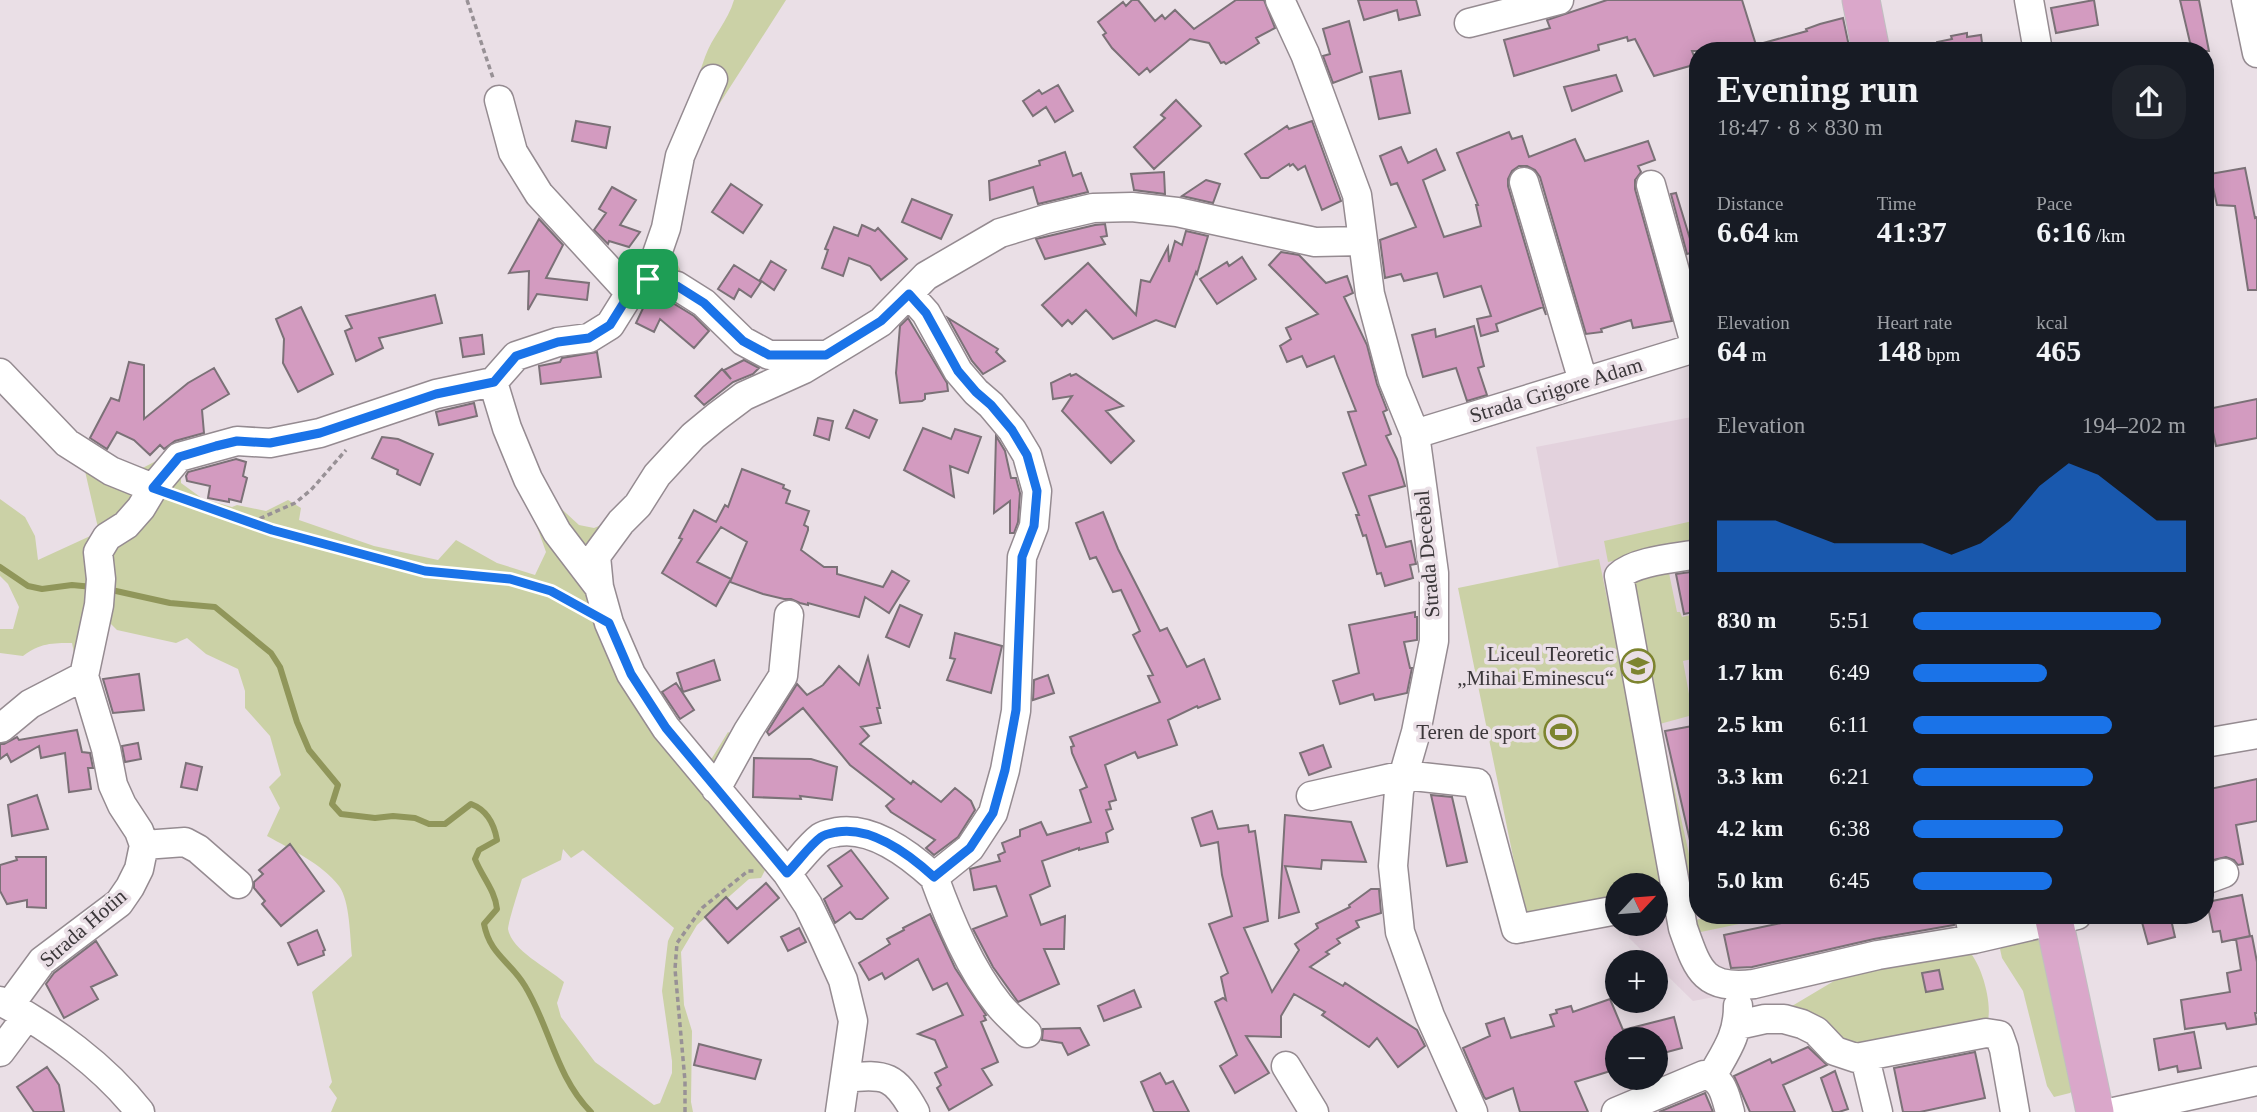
<!DOCTYPE html>
<html lang="en">
<head>
<meta charset="utf-8">
<style>
	:root { --surface:#171b24; --page:#20242c; --text:#f1f3f6; --muted:#9ea1a6; --accent:#1a73e8 }
	body { margin:0; font-family:Georgia,serif; background:var(--page); color:var(--text); height:100vh; display:flex; flex-direction:column; font-size:26px; white-space:nowrap }
	* { box-sizing:border-box; margin:0 }
	p { font-size:23px; color:var(--muted) }
	.icon { flex:none; width:38px; height:38px; fill:none; stroke:currentColor; stroke-width:2; stroke-linecap:round; stroke-linejoin:round }
	.map { position:relative; flex:1; overflow:hidden }
	.drawer { position:absolute; left:1689px; top:42px; width:525px; height:882px; display:flex; flex-direction:column; background:var(--surface); border-radius:28px; box-shadow:0 4px 18px #0003 }
	.drawer>* { flex:none }
	.needle { width:46px; rotate:64deg }
	.buttons { position:absolute; left:1605px; top:873px; display:grid; gap:14px }
	.buttons a { display:grid; place-items:center; width:63px; height:63px; border-radius:50%; background:var(--surface); box-shadow:0 4px 18px #0003; font-size:35px }
	.pin { position:absolute; display:grid; place-items:center; width:60px; height:60px; color:#fff; margin:-30px; border-radius:14px; box-shadow:0 4px 10px #0006 }
	.round { display:grid; place-items:center; flex:none; width:74px; height:74px; border-radius:28px; background:var(--page) }
	.summary { display:flex; align-items:center; justify-content:space-between; height:119px; padding:0 28px }
	h1 { font-size:38px; font-weight:700; line-height:52px }
	.metrics { display:grid; grid-template-columns:repeat(3,1fr); gap:10px; height:119px; padding:7px 28px }
	.metrics div { display:grid; align-content:center }
	.metrics b { font-size:30px; font-weight:700 }
	.metrics small { font-size:19px; font-weight:400 }
	.metrics p { font-size:19px }
	.chart { height:196px; padding:14px 28px }
	.chart p { display:flex; justify-content:space-between }
	.chart svg { width:100%; height:126px; margin-top:7px; fill:var(--accent); opacity:.7 }
	ul { padding:0 28px; list-style:none; font-size:23px }
	li { display:grid; grid-template-columns:112px 84px 1fr; align-items:center; height:52px }
	li i { height:18px; border-radius:9px; background:var(--accent) }
	.map>svg:first-child { display:block }
</style>
</head>
<body>
<div class="map">
<svg width="2257" height="1112" viewBox="0 0 2257 1112">
	<rect width="100%" height="100%" fill="#eadfe6"/>
	<path fill="#e3d2dd" d="M1697 416 1698 915H1999L2004 943 1693 1001 1629 938 1626 924H1656V886L1619 885 1536 447Z"/>
	<path fill="#cbd1a6" fill-rule="evenodd" d="M734 0H786L718 106 699 144 669 244 682 274 648 259C666 192 681 123 705 57 712 37 728 21 734 0Z
		M82 458 131 474 156 461 181 473V483L203 499 232 507 237 505 266 511 288 500 301 508 299 520 374 546 438 560 456 540 497 563 535 575 546 552 536 524 524 500 542 491 579 525 594 528 616 519 603 565 645 684 703 764 712 758 728 732 747 743 727 782 776 849 761 878 749 879 697 925 681 952 684 1005 692 1031 691 1102 693 1112H331L337 1098 329 1087 332 1082 312 992 352 956C350 937 350 901 339 886 321 863 292 850 267 836L280 808 269 787 281 775 270 736 245 708V691L238 669 206 654 187 638 176 643 117 630 110 623 102 622 95 658 74 653 72 643C52 643 40 643 23 656L0 653V629H13L19 607 8 584 0 576V499L25 517 35 536 38 560 99 532ZM563 849 571 858 583 850 674 928 668 941 662 991 672 1061V1073L660 1103 654 1105 595 1062 561 1017 557 1003 564 982C547 967 512 951 508 929 508 923 519 888 522 879L561 860Z
		M1697 520V546L1608 562 1604 541Z
		M1599 559 1666 887 1656 889V886H1617V897L1525 915 1458 588Z
		M1671 564 1673 572 1669 573 1677 612H1680L1682 617 1691 615 1692 621 1697 619V658L1683 661 1691 705 1689 716 1656 725 1629 585Z
		M1663 737 1697 890V909L1676 870 1652 740Z
		M1715 915H1782L1691 934 1688 922Z
		M2038 936 2047 941 2075 1088 2070 1093 2054 1097 2047 1086 2023 991 2002 958 2000 949 2012 940Z
		M1966 948C1981 961 1992 1001 1988 1020L1841 1049 1827 1020 1787 1009 1839 978Z"/>
	<g fill="none" stroke-linecap="round" stroke-linejoin="round">
		<path stroke="#90965a" stroke-width="6" d="M0 567 28 586 42 589 72 585 93 587
			M107 589 170 603 215 607 271 653 280 667 297 722 309 750 338 785 332 804 341 814 375 818 393 816 415 818 429 824H445L471 804C487 810 494 823 497 840L479 850 475 859C482 877 495 890 497 909L484 924C490 955 510 961 525 986 550 1027 556 1077 591 1112"/>
	</g>
	<path fill="#d39bc0" stroke="#7b7177" stroke-width="2" d="M1132 0H1138L1155 21 1162 15 1165 19 1175 10 1194 29 1236 0H1264L1275 28 1256 38 1259 43 1226 64 1224 62 1221 63 1209 43 1190 39 1150 72 1147 68 1139 75 1112 48 1103 35 1106 33 1098 22 1123 2 1126 6Z
		M1358 0H1416L1420 15 1399 20 1397 10 1364 20Z
		M1607 0H1742L1756 45 1807 31 1806 29 1820 24 1843 18 1850 51H1692L1697 64 1654 76 1635 39 1628 41 1627 37 1598 45 1599 50 1514 76 1504 40 1550 28 1547 20Z
		M2094 0 2098 25 2056 33 2051 8Z
		M2180 0H2199L2209 51H2192Z
		M1349 21 1362 72 1333 83 1323 56 1330 54 1323 29Z
		M1967 33V37L1981 35 1983 51H1937V42L1952 39 1951 36Z
		M1401 71 1410 113 1379 119 1370 77Z
		M1616 75 1622 91 1572 111 1564 87Z
		M1058 85 1073 111 1055 122 1046 107 1033 116 1023 101 1039 90 1042 94Z
		M1176 100 1201 126 1154 169 1134 147 1165 118 1161 115Z
		M576 121 610 127 606 148 572 141Z
		M1312 121 1341 201 1322 210 1305 166 1298 170 1293 164 1290 166 1289 164 1268 178H1261L1245 154 1287 126 1289 129Z
		M1509 132 1512 139 1522 136 1529 157 1575 139 1585 161 1648 141 1655 160 1638 166 1641 172 1635 180V189L1672 321 1633 328 1631 320 1601 329 1602 332 1586 334 1540 177 1535 170 1527 166H1519L1512 171 1508 179V186L1546 315 1543 307 1496 324 1498 331 1481 336 1477 319 1491 316 1481 286 1444 297 1437 273 1404 281 1401 274 1385 278 1380 240 1416 227 1397 183 1391 185 1380 156 1401 147 1408 163 1436 149 1445 170 1423 180 1444 237 1481 226 1476 205H1478L1457 153Z
		M1065 152 1073 176 1081 173 1088 192 1038 204 1033 187 990 200 989 181 1040 165 1039 161Z
		M2245 168 2255 218 2257 217V290H2248L2235 206 2217 205 2210 174Z
		M1164 172 1165 194 1134 190 1131 174Z
		M1206 180 1220 184 1213 203 1182 196Z
		M731 184 762 205 743 233 712 212Z
		M612 187 636 200 620 225 640 232 629 247 609 241 608 244 594 230 606 213 599 209Z
		M1676 193 1694 252 1687 254 1671 194Z
		M912 199 952 215 941 239 902 222Z
		M539 219 563 245 546 278 589 283 587 300 537 294 528 310 529 271 509 273Z
		M1105 224 1107 236 1101 237 1105 244 1045 259 1036 239 1095 225Z
		M862 225 875 231 878 228 907 259 881 280 870 266 849 258 843 276 822 268 828 250 825 249 834 227 858 236Z
		M1186 231 1208 236 1197 274 1196 272 1175 327 1156 320 1113 339 1086 310 1072 324 1068 320 1062 326 1042 305 1088 263 1136 315 1141 280 1150 282 1168 247 1169 262 1175 241 1182 245Z
		M1281 252 1299 255 1326 283 1347 276 1353 293 1344 297 1367 345 1377 384 1387 410 1383 412 1391 434 1386 436 1397 459 1405 486 1369 496 1386 547 1411 541 1416 564 1410 565 1413 578 1385 586 1381 573 1377 574 1366 535 1363 536 1356 515H1359L1343 473 1366 465 1348 412 1356 411 1334 356 1307 367 1302 356 1287 362 1280 346 1291 339 1286 328 1318 314 1269 265Z
		M1242 257 1256 279 1217 304 1200 279 1227 262 1229 266Z
		M771 261 786 270 774 290 760 280Z
		M734 265 761 282 751 297 739 289 734 299 718 289Z
		M435 295 442 323 379 338 383 348 356 361 345 331 352 328 346 316Z
		M656 299 671 302 694 316 709 331 694 348 660 319 654 332 636 323 645 304Z
		M301 307 333 374 298 392 283 363 284 339 276 319Z
		M908 318 947 383 948 391 925 394V399L922 401 900 403 896 373 900 326Z
		M948 318 998 349 996 352 1005 361 983 374 972 361Z
		M1474 326 1484 366 1478 368 1487 395 1467 401 1456 368 1423 377 1412 335 1435 329 1436 337Z
		M482 335 484 354 463 357 460 338Z
		M597 352 601 377 541 384 539 366 560 362 562 358Z
		M744 360 759 368 753 374 733 382 704 405 695 396 722 369 731 379 724 370Z
		M129 362 144 365V419L188 383 214 368 229 394 202 410 204 433 175 441 164 449 160 445 150 455 134 440 117 432 107 449 90 438 111 398 119 401Z
		M1070 374 1071 376 1076 374 1123 406 1106 411 1134 441 1111 463 1062 411 1072 396 1053 399 1051 383Z
		M2257 399V438L2216 446 2208 409Z
		M474 403 477 416 439 425 436 412Z
		M854 410 877 420 869 438 846 428Z
		M818 418 833 421 829 440 814 435Z
		M923 428 951 439 955 429 981 437 968 473 950 466 954 497 904 470Z
		M996 436 1005 451 1011 478H1016L1020 493 1018 522 1014 533H1010V501L994 513Z
		M382 437 398 439 433 454 420 485 397 474 398 470 372 458Z
		M236 459 246 462 243 476 247 478 241 502 229 499V502L208 498 210 486 187 481 186 476 188 472Z
		M742 469 784 485 783 488 790 491 786 503 809 511 804 525 808 527V530L801 550 824 567H837V574L883 587 892 571 909 581 889 613 865 597 859 617 808 603V605L800 603 791 599H784L763 594 730 582 747 542 721 527 697 562 731 579 716 606 662 573 682 539 679 538 694 510 716 522 725 505 728 507Z
		M1103 512 1118 549 1160 631 1167 628 1187 667 1204 659 1220 699 1198 708 1197 706 1168 720 1177 745 1138 758 1135 752 1105 765 1116 800 1109 802 1111 809 1106 810 1113 829 1106 833 1108 842 1079 850V848L1042 861 1050 886 1030 895 1041 925 1065 916 1064 949H1044L1059 984 1018 1002 993 967 973 929 1007 916 996 886 974 890 970 869 1000 861 998 855 1005 852 1002 843 1020 836V830L1041 822 1047 835 1091 822 1080 790 1087 787 1072 753 1071 747 1074 746 1070 737 1160 702 1148 676 1153 675 1133 635 1140 631 1135 620 1121 590 1113 592 1096 557 1090 559 1076 523Z
		M1698 571V611L1684 614 1676 574Z
		M900 605 922 615 909 647 886 637Z
		M1415 612V617H1417V640L1404 642 1410 668H1412L1407 693 1375 700 1373 694 1340 704 1333 681 1359 673 1349 625Z
		M955 633 1002 646 991 693 947 680 955 659 950 658Z
		M868 657 880 708H877L881 723 861 727 869 736 860 744 911 784 913 781 941 802 955 788 971 801 975 810 958 837 934 855 926 848 935 840 891 812 886 806 894 799 850 765 803 708 769 735 767 732 797 684 807 695 823 685 839 666 859 685Z
		M714 660 720 680 683 692 677 673Z
		M139 674 144 710 113 713 103 679Z
		M1048 675 1054 693 1033 700 1034 680Z
		M676 683 694 710 680 719 662 692Z
		M1698 725V844L1691 845 1665 731Z
		M77 730 82 752 90 753 93 768H88L91 789 69 792 65 753 41 758 39 746 11 762 7 754 0 759V744H4L17 737 19 740Z
		M138 743 141 759 125 762 122 746Z
		M1323 745 1331 767 1309 775 1300 753Z
		M754 758 811 759 837 767 832 800 800 796 801 799 753 797Z
		M186 763 202 767 197 790 181 787Z
		M2257 779V821L2236 825 2243 864 2238 865 2234 860 2226 857 2209 861 2205 841V790Z
		M37 795 48 829 12 836 8 805Z
		M1431 795 1452 797 1467 862 1447 866Z
		M1212 811 1218 829 1248 825 1249 832 1255 831 1268 921 1244 928 1272 992 1299 950 1295 944 1318 928 1316 924 1350 907 1349 905 1371 889H1379L1381 913 1356 921 1359 927 1337 939 1340 943 1326 952 1329 954 1310 967 1343 986 1345 983 1417 1030 1425 1046 1398 1067 1377 1038 1369 1047 1322 1015 1325 1012 1294 994 1281 1016V1037L1246 1036 1269 1073 1235 1093 1220 1066 1237 1055 1215 1002 1223 998 1226 1000 1221 977 1228 973 1209 924 1232 916 1222 875 1218 842 1201 846 1192 818Z
		M1285 815 1351 822 1366 862 1322 860 1321 869 1285 866 1299 912 1279 918Z
		M290 844 324 891 281 926 262 904 265 901 254 888V882L263 874 259 870Z
		M851 850 888 898 862 919H856L850 912 835 923 824 899 842 886 828 866Z
		M16 857H46V908L27 907V900L7 904 0 891V865L17 860Z
		M766 883 779 898 728 943 705 917 726 897 737 909Z
		M2242 895 2250 936 2222 942 2220 931 2213 932 2207 902Z
		M930 914 955 968 986 1015 984 1016 986 1020 981 1022 998 1062 982 1069 992 1085 949 1110 937 1088 941 1085 935 1073 947 1067 935 1040 918 1034 963 1015 947 983 933 990 918 959 885 979 882 973 869 980 859 963 890 944 887 939 904 930 903 928Z
		M1820 915H1953L1954 925 1874 939 1752 967 1731 968 1724 935Z
		M2140 915H2170L2175 937 2148 944Z
		M799 928 806 942 788 951 781 937Z
		M317 930 325 950 323 951 324 955 298 965 288 943Z
		M2252 936 2257 962V1013H2255L2257 1024 2227 1029 2225 1023 2185 1029 2181 1000 2230 992 2227 973 2241 970 2236 939Z
		M96 941 117 975 91 987 98 999 64 1018 46 984 54 973Z
		M1939 970 1943 989 1926 992 1922 973Z
		M1134 990 1141 1007 1104 1021 1098 1006Z
		M1610 999 1623 1030 1674 1017 1682 1048 1656 1055V1040H1617V1069L1575 1082 1588 1112H1520L1513 1088 1486 1099 1484 1097 1463 1048 1490 1036 1486 1024 1504 1018 1511 1038 1554 1026 1550 1015 1557 1013 1556 1010 1571 1006 1573 1012Z
		M1080 1028 1089 1045 1068 1055 1062 1043 1042 1040 1043 1029Z
		M2194 1032 2201 1068 2178 1072 2177 1066 2159 1070 2154 1039Z
		M699 1044 761 1060 755 1079 694 1065Z
		M1808 1047 1827 1065 1783 1085 1795 1112H1750L1734 1076 1770 1059 1772 1063Z
		M1975 1052 1985 1098 1920 1112H1903L1894 1068Z
		M47 1067 59 1085 64 1112H34L17 1087Z
		M1835 1071 1848 1109 1839 1112H1833L1821 1078Z
		M1160 1073 1166 1084 1173 1081 1189 1112H1154L1141 1082Z
		M1705 1093 1713 1112H1659Z"/>
	<g fill="none" stroke-linecap="round" stroke-linejoin="round">
		<defs>
			<path id="minor" d="M1280 0 1305 54 1357 195 1370 294 1393 380 1415 434 1434 573V641L1416 732 1399 791 1393 866 1400 932 1430 1016 1473 1112
				M2029 0 2038 51
				M2246 0 2257 53
				M1469 23 1559 0
				M499 100 513 152 539 194 630 293
				M1524 182 1583 381
				M1651 185 1696 347
				M648 280 677 286 704 303 743 341 769 355H824
				M909 294 926 313 958 371 976 392 991 405 1012 430 1027 455 1037 491 1034 526 1022 557 1016 711 1005 770 993 813 970 848 934 877C950 921 970 969 999 1005 1007 1015 1018 1024 1027 1033
				M0 373 67 443 111 471 153 488 179 457 237 441 270 443 320 433 436 394 493 382 516 356 558 342 589 338 610 325 630 293 648 280 666 228 680 156 713 79
				M493 382 507 428 528 479 557 532 599 587 609 623 631 674 666 728 787 873 808 905 824 938 843 980 853 1021 840 1112
				M1415 434 1698 347
				M1698 554C1676 558 1634 561 1619 576L1683 928C1698 970 1703 990 1754 984L1878 955 1974 939 2077 915
				M599 587 596 556 621 522 638 505 657 475 693 436 716 417 744 396 804 369 852 340 881 322 926 276 1000 233 1046 219 1093 208 1132 207 1177 212 1315 242 1362 241
				M1 728 30 704 84 676
				M2205 743 2257 734
				M716 789 748 731 783 676 789 615
				M1311 796 1404 775 1477 783 1516 929 1617 910
				M144 845 185 842 198 849 238 884
				M787 873C798 862 809 846 821 837 825 834 832 833 837 832 872 826 910 855 934 877
				M2205 880 2224 873
				M1969 915 1974 939
				M0 1001C52 1028 104 1066 140 1112
				M9 1006 42 961 119 903 130 887 139 869 144 845 139 831 122 805 113 785 106 749 84 676 99 605 101 579 98 552 107 537 126 525 141 508 153 488
				M1738 1025 1765 1019H1784L1802 1024 1816 1031 1835 1051 1856 1058 1986 1033 1999 1035 2004 1049 2015 1112
				M0 1052 27 1016
				M1865 1058 1878 1112
				M1286 1066 1314 1112
				M1712 1076C1726 1051 1738 1036 1738 1006
				M846 1078C886 1073 895 1076 915 1112
				M1616 1112 1704 1075C1723 1078 1725 1095 1730 1112
				M2114 1112 2257 1081"/>
			<path id="major" d="M1861 0 1871 51
				M2053 915 2095 1112"/>
		</defs>
		<use href="#minor" stroke="#958b91" stroke-width="31"/>
		<use href="#major" stroke="#c0bfc0" stroke-width="39"/>
		<path stroke="#989196" stroke-width="3.5" stroke-dasharray="5 3.5" stroke-linecap="butt" d="M467 0 493 78
			M177 497 273 530 425 571 510 579 551 591 580 607
			M252 522 295 503 311 490 346 450
			M685 1112V1081L675 969 677 943 702 908 748 871H754"/>
		<use href="#minor" stroke="#fff" stroke-width="28"/>
		<use href="#major" stroke="#daa7ca" stroke-width="37"/>
	</g>
	<g fill="none" stroke-linecap="round" stroke-linejoin="round">
		<defs>
			<path id="route" d="M648 279 677 286 704 303 743 341 769 355H826L881 321 909 294 926 313 958 371 976 392 991 405 1012 430 1027 455 1037 491 1034 526 1022 557 1016 710 1005 770 993 813 970 848 934 877C910 855 872 826 837 832 832 833 825 834 821 837 809 846 798 862 787 873L666 728 631 674 609 623 551 591 510 579 425 571 272 530 153 488 179 457 216 446 237 441 270 443 320 433 436 394 494 382 516 356 558 342 589 338 610 325 630 293Z"/>
		</defs>
		<use href="#route" stroke="#fff" stroke-width="14"/>
		<use href="#route" stroke="#1a73e8" stroke-width="9"/>
	</g>
	<defs>
		<symbol id="school-ring" viewBox="-11 -11 22 22"><circle r="9.5" fill="#eadfe6" stroke="#7d842f" stroke-width="1.5"/><path d="M0-5L7-2L0 1L-7-2ZM-4 1L0 2.5L4 1V4Q0 6-4 4Z" fill="#7d842f"/></symbol>
		<symbol id="stadium-ring" viewBox="-11 -11 22 22"><circle r="9.5" fill="#eadfe6" stroke="#7d842f" stroke-width="1.5"/><path d="M0-5a6.5 5 0 1 0 0 10a6.5 5 0 1 0 0-10ZM-3.5-1.8h7v3.6h-7Z" fill="#7d842f"/></symbol>
	</defs>
	<g fill-rule="evenodd">
		<use href="#school-ring" x="1619" y="647" width="38" height="38"/>
		<use href="#stadium-ring" x="1542" y="713" width="38" height="38"/>
	</g>
	<g text-anchor="middle" stroke-width="7" stroke-linejoin="round" paint-order="stroke">
		<g font-size="21" fill="#3b373a" stroke="#eadfe6">
			<text transform="translate(1556 390) rotate(-17)" y="7">Strada Grigore Adam</text>
			<text transform="translate(1427 554) rotate(-95)" y="7">Strada Decebal</text>
			<text transform="translate(83 928) rotate(-41)" y="7">Strada Hotin</text>
		</g>
		<g font-size="21" fill="#3b373a" stroke="#eadfe6" text-anchor="end">
			<text x="1614" y="661">Liceul Teoretic<tspan x="1614" dy="24">„Mihai Eminescu“</tspan></text>
			<text x="1536" y="739">Teren de sport</text>
		</g>
	</g>
</svg>
<div class="buttons">
<a><svg class="needle" viewBox="-14 -14 28 28"><path d="M0-13l5 13h-10z" fill="#e53935"/><path d="M0 13l5-13h-10z" fill="#9ea1a6"/></svg></a>
<a>+</a>
<a>−</a>
</div>
<div class="pin" style="left:648px;top:279px;background:#1e9e55"><svg class="icon" aria-label="arrive" viewBox="0 0 24 24"><path d="M6 21V4h12l-3 4 3 4H6"/></svg></div>
<section class="drawer">
<div class="summary"><div><h1>Evening run</h1><p>18:47 · 8 × 830 m</p></div><a class="round"><svg class="icon" aria-label="share" viewBox="0 0 24 24"><path d="M12 15V3M7 8l5-5 5 5M5 13v7h14v-7"/></svg></a></div>
<div class="metrics">
<div><p>Distance</p><b>6.64<small> km</small></b></div>
<div><p>Time</p><b>41:37</b></div>
<div><p>Pace</p><b>6:16<small> /km</small></b></div>
</div>
<div class="metrics">
<div><p>Elevation</p><b>64<small> m</small></b></div>
<div><p>Heart rate</p><b>148<small> bpm</small></b></div>
<div><p>kcal</p><b>465</b></div>
</div>
<div class="chart"><p><span>Elevation</span>194–202 m</p>
<svg viewBox="0 0 160 44" preserveAspectRatio="none"><path d="M0 44V26L10 26L20 26L30 30L40 34L50 34L60 34L70 34L80 38L90 34L100 26L110 14L120 6L130 10L140 18L150 26L160 26V44z"/></svg>
</div>
<ul>
<li><b>830 m</b>5:51<i style="width:91%"></i></li>
<li><b>1.7 km</b>6:49<i style="width:49%"></i></li>
<li><b>2.5 km</b>6:11<i style="width:73%"></i></li>
<li><b>3.3 km</b>6:21<i style="width:66%"></i></li>
<li><b>4.2 km</b>6:38<i style="width:55%"></i></li>
<li><b>5.0 km</b>6:45<i style="width:51%"></i></li>
</ul>
</section>
</div>
</body>
</html>
